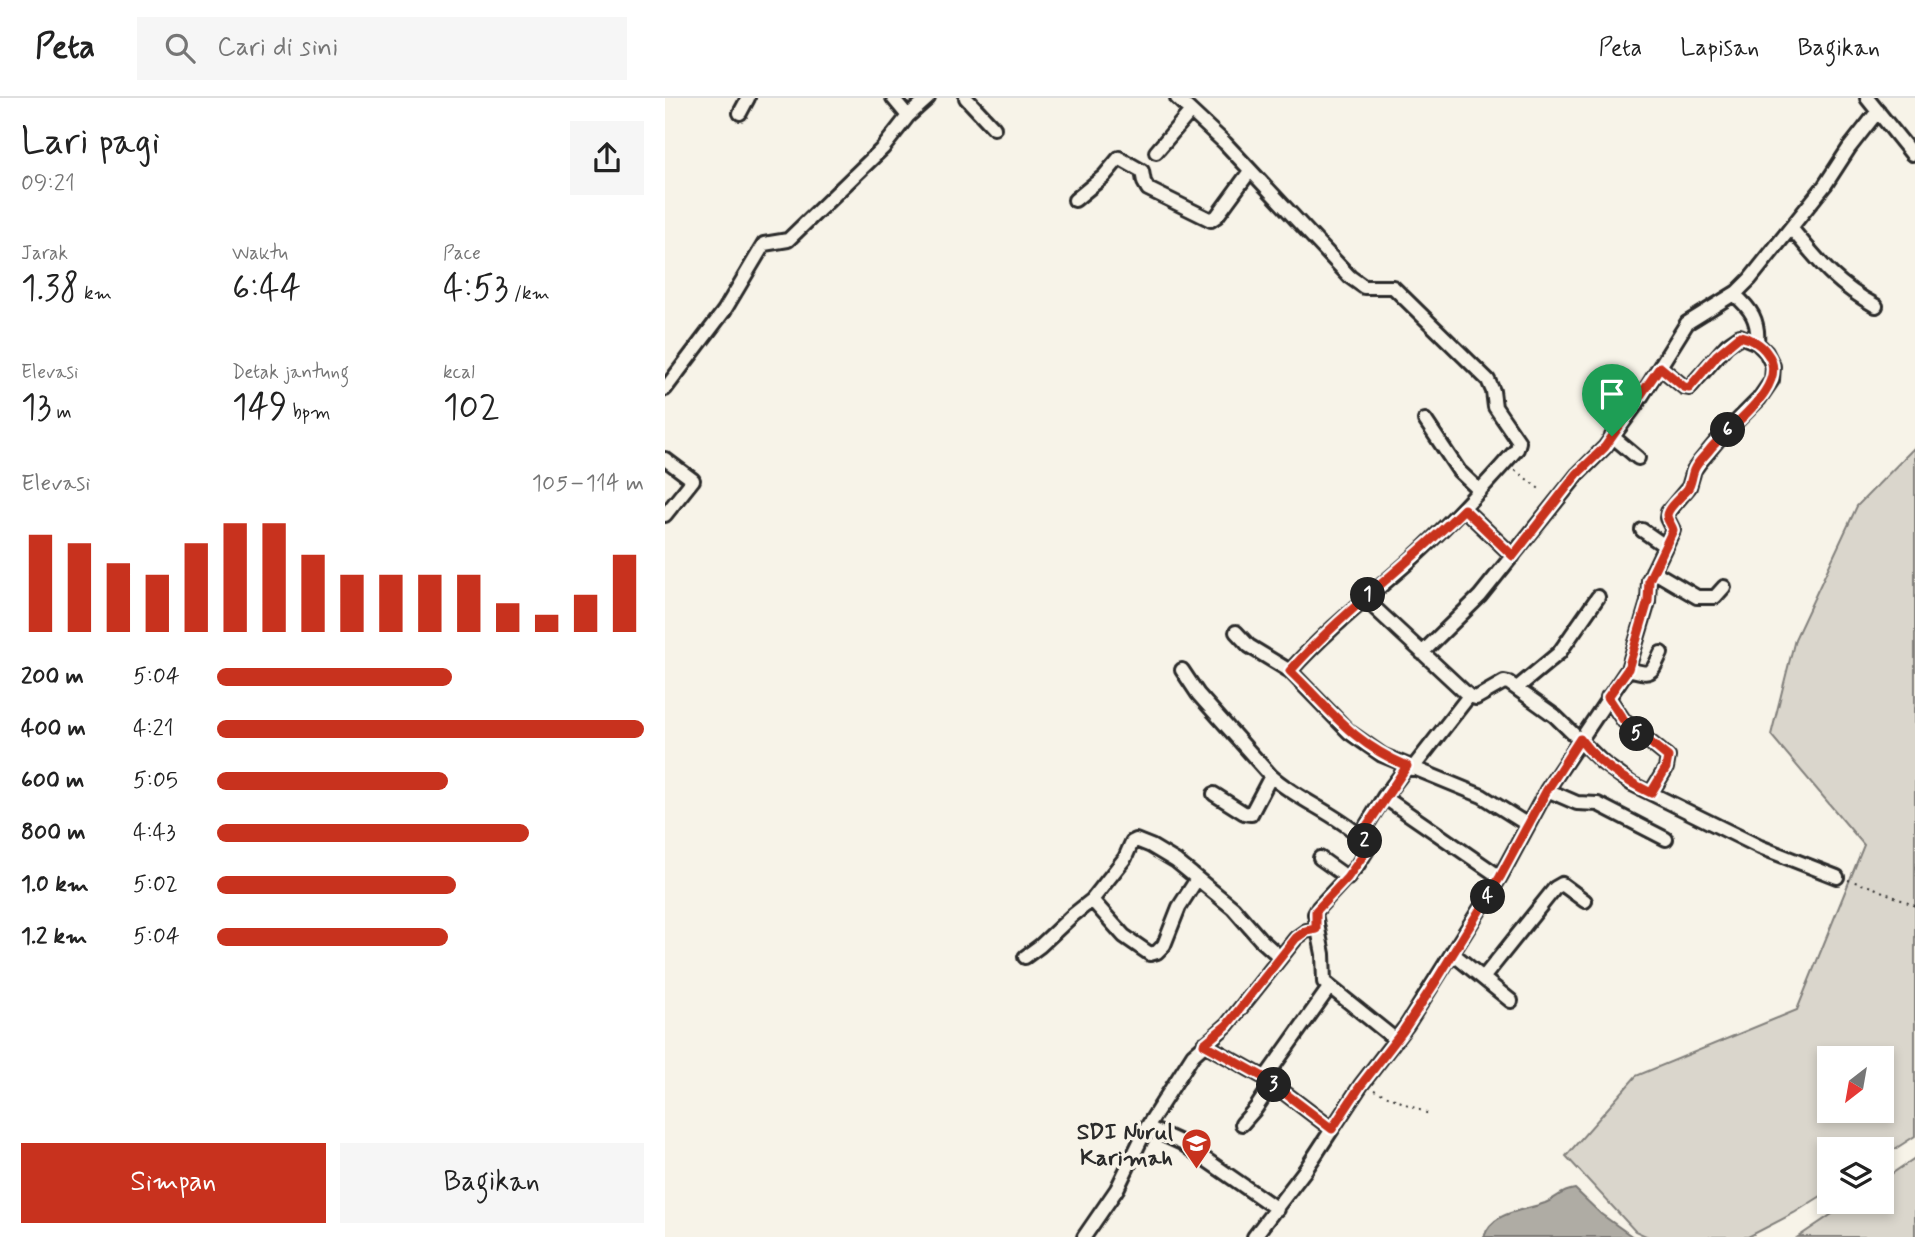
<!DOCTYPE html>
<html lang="id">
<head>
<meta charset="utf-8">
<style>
	:root { --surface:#fff; --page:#f6f6f6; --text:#222; --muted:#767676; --line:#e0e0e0; --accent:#c8321e }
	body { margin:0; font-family:Mynerve,sans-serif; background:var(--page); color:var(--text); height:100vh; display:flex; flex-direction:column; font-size:26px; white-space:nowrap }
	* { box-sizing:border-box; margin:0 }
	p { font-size:23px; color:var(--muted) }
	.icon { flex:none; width:38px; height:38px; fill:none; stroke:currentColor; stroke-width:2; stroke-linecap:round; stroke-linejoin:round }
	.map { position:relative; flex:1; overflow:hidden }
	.details { display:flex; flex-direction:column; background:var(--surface); width:665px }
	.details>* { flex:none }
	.needle { width:46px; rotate:211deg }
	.tools { position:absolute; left:1152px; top:948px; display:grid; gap:14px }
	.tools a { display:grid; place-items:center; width:77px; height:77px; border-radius:0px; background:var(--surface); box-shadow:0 4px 10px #0003; font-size:35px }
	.pin { position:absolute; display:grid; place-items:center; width:60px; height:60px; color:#fff; margin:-72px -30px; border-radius:50% 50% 50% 0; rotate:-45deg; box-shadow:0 0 7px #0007 }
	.pin .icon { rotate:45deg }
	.km { position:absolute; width:35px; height:35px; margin:-18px; border-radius:50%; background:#222; color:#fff; font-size:19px; line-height:35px; text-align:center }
	.round { display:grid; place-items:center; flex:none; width:74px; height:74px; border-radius:0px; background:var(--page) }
	.head { display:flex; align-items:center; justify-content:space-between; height:119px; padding:0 21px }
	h1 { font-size:38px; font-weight:600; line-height:52px }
	.figures { display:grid; grid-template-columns:repeat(3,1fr); gap:10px; height:119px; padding:7px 21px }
	.figures div { display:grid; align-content:center }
	.figures b { font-size:35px; font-weight:600 }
	.figures small { font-size:19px; font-weight:400 }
	.figures p { font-size:19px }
	.chart { height:196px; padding:14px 21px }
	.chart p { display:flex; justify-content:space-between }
	.chart svg { width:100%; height:126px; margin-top:7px; stroke:var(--accent); stroke-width:6 }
	.primary-button { display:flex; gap:14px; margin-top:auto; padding:14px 21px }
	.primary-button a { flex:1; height:80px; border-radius:0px; background:var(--accent); color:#fff; font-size:28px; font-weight:600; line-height:80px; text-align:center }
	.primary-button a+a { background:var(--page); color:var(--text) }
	ul { padding:0 21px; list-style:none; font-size:23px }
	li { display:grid; grid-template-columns:112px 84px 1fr; align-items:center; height:52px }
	li i { height:18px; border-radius:9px; background:var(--accent) }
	header { display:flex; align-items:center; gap:42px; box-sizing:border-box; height:98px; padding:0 35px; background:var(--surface); border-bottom:2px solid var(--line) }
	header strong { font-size:33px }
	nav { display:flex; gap:38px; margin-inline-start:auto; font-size:24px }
	.search { width:490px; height:63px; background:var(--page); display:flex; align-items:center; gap:18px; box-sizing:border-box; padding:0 24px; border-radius:0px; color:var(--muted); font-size:26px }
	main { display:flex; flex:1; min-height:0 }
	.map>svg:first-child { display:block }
</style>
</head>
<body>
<header>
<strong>Peta</strong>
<div class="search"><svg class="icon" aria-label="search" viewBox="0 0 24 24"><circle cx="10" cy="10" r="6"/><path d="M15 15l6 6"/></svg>Cari di sini</div>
<nav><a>Peta</a><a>Lapisan</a><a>Bagikan</a></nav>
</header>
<main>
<section class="details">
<div class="head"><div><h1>Lari pagi</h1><p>09:21</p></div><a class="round"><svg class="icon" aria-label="share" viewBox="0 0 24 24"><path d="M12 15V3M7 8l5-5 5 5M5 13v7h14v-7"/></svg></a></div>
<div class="figures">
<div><p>Jarak</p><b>1.38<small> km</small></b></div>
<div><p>Waktu</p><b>6:44</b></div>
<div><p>Pace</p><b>4:53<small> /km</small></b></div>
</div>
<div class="figures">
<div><p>Elevasi</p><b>13<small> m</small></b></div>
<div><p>Detak jantung</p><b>149<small> bpm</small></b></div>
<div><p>kcal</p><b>102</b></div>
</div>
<div class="chart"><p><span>Elevasi</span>105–114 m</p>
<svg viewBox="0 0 160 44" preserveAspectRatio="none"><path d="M5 44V10M15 44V13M25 44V20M35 44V24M45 44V13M55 44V6M65 44V6M75 44V17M85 44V24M95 44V24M105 44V24M115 44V24M125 44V34M135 44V38M145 44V31M155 44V17"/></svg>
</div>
<ul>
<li><b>200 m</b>5:04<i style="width:55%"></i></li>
<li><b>400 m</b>4:21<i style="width:100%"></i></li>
<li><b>600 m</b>5:05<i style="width:54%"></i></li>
<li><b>800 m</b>4:43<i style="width:73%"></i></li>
<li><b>1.0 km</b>5:02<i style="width:56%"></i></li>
<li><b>1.2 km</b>5:04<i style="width:54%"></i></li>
</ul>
<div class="primary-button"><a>Simpan</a><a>Bagikan</a></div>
</section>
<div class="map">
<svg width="1250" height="1139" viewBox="0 0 1250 1139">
	<rect width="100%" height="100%" fill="#f7f3e8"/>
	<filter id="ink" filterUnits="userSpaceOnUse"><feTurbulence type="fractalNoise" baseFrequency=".0143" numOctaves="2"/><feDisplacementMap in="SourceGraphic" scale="14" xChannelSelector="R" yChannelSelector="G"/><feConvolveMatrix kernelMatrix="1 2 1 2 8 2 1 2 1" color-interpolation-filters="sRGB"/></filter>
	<g filter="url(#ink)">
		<path fill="#dad6cc" stroke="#82807c" stroke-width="2" fill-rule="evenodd" d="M1250 349V1038L1216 1060V1052H1164V1093L1129 1115 1083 1139H983L970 1133 901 1058 971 978 1132 912 1199 747 1106 637 1130 541 1192 408ZM1164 961H1216V1013H1164Z
			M1250 1060V1139H1133L1185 1104H1216V1083Z"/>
		<path fill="#afaca4" stroke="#7a7874" stroke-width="2" d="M910 1091 936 1116 968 1139H819C827 1113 859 1113 880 1105 892 1100 895 1093 910 1091Z"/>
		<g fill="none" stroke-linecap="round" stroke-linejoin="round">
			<defs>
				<path id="street" d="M228 0 243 18
					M301 0 329 30
					M512 0 560 45 685 179 699 189H728L823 282 828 293 830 309 854 344 852 351C816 392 780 431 740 467 700 502 660 534 625 573
					M1202 0 1247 56
					M75 15 83 0
					M491 54 526 13
					M410 102 439 78 454 60 477 73 479 84 483 91 546 122 552 118 585 73
					M1126 130C1155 165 1171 186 1211 208
					M1069 196C1086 211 1094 222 1092 245
					M0 291 59 213 99 146 123 142 218 50 243 18 263 0
					M760 322 794 373 815 393
					M947 338 973 360
					M0 361 28 382 0 417
					M799 411 848 458
					M977 432 1000 448
					M988 473 1032 499H1050L1059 489
					M699 500 804 598 811 600 839 584 844 585 890 618 938 665 967 686 1095 749 1172 779
					M571 534 584 548 625 573 684 634 717 657 817 698 863 727
					M757 555 815 498 913 376 940 349 971 307 1022 225 1072 194 1085 181 1160 87 1184 50 1213 13
					M963 571 983 504 984 482 1008 432 1002 420 1003 414 1024 389 1029 372 1034 365 1052 343 1094 301 1107 282 1108 268 1101 254 1092 245 1075 238 1062 247 1024 290 1019 289 995 269
					M517 572 533 596 606 678C633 702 668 714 695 738
					M852 590 894 555 933 499
					M943 599 959 623 1003 659 1001 670 986 695
					M747 671 804 598
					M882 692 912 705 933 706 1001 741
					M549 696 579 715 586 716 606 678
					M719 699 835 779
					M655 760 683 780
					M427 802 459 838 485 856 492 854 499 847 514 809 532 781
					M787 855 846 903
					M360 859 375 848 408 817 427 802 460 760 467 744 471 742 486 748 511 763 568 810 595 841 615 859
					M818 880 890 790 897 786 920 803
					M731 942 659 884 658 856 650 816 654 809 692 768 702 752 701 744 695 738 719 699 742 669
					M539 946 600 980 667 1031
					M600 980 664 890
					M577 1026 591 1010 607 986
					M482 1029 517 1045 612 1111
					M419 1139 452 1091 482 1029 528 957 562 927 631 840 641 833 651 831
					M589 1139 641 1071 696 987 742 927 835 779 882 692 963 571C987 577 985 578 996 555"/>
			</defs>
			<use href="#street" stroke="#2b2b2b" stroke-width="18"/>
			<path stroke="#2b2b2b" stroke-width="2" stroke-dasharray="2 5" stroke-linecap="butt" d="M850 372 877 393
				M1183 782 1207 789 1250 808
				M709 992 766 1017"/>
			<use href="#street" stroke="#f7f3e8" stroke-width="12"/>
		</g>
	</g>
	<g fill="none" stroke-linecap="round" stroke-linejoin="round" filter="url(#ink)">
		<defs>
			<path id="route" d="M1075 238C1085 240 1096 246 1102 255 1127 287 1064 328 1046 350 1041 357 1032 364 1029 372 1026 379 1027 385 1022 392 1017 398 1003 409 1002 417 1002 422 1007 427 1008 432L984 482 983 503 963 571 943 599 959 623 1003 659 1001 670 986 695C959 682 933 666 915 641L882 692 835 779 771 883 738 933 696 987 667 1031 600 980 539 946 562 927 631 840 641 833 651 831V813L682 780 702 752 701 744 695 738 742 668C686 644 667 613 625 573 678 513 743 467 799 411L848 458 912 376 940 349 995 269 1019 289 1024 290 1052 257Z"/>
		</defs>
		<use href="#route" stroke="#fff" stroke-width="14"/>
		<use href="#route" stroke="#c8321e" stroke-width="9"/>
	</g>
	<defs>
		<symbol id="school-pin" viewBox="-11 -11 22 30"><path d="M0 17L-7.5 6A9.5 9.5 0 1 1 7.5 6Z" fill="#c8321e" stroke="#f7f3e8"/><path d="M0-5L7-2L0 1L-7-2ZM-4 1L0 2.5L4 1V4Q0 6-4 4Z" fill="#fff"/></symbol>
	</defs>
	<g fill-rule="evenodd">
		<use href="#school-pin" x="514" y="1028" width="35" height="47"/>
	</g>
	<g text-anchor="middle" stroke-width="7" stroke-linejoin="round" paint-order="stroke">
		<g font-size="23" font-weight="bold" fill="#2b2b2b" stroke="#f7f3e8" text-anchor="end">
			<text x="508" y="1041">SDI Nurul<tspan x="508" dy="26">Karimah</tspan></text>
		</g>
	</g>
</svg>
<div class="tools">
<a><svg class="needle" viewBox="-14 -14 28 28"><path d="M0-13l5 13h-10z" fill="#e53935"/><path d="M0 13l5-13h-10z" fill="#767676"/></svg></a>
<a><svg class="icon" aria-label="layers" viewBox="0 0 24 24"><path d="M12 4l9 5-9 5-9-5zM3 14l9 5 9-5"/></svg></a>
</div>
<div class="pin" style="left:947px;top:338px;background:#1e9e55"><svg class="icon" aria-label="arrive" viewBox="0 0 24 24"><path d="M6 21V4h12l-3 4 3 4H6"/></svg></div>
<b class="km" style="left:703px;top:497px">1</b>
<b class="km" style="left:700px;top:743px">2</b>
<b class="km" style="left:609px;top:987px">3</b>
<b class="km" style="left:823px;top:799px">4</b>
<b class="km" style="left:972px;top:636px">5</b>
<b class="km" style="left:1063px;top:332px">6</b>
</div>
</main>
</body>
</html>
